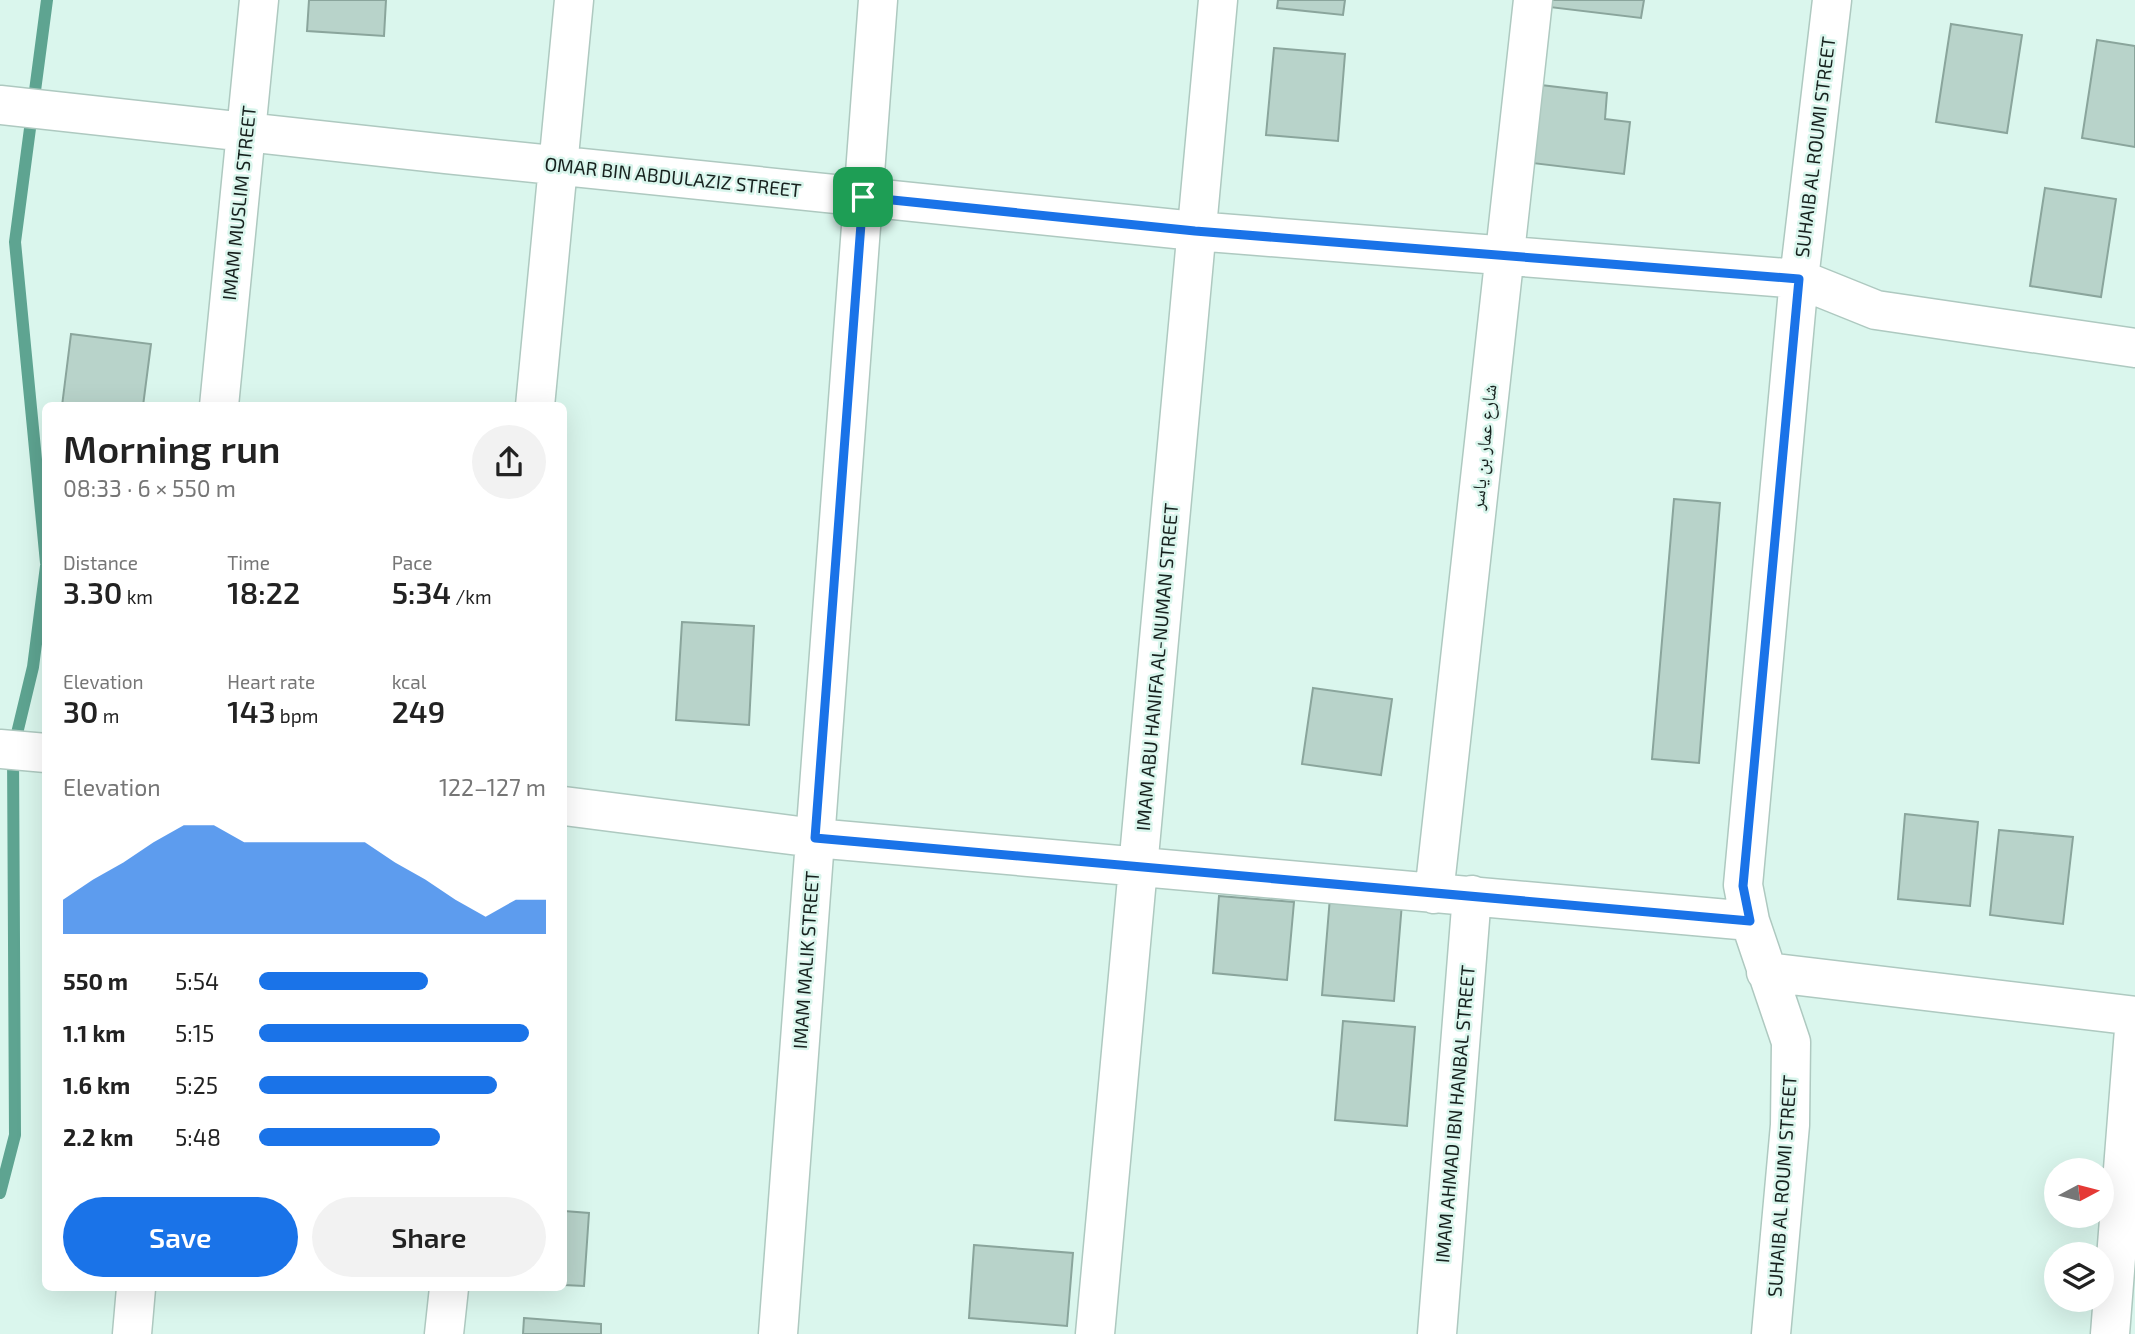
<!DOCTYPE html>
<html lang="en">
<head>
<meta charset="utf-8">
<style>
	:root { --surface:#fff; --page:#f2f2f2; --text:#222; --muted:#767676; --accent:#1a73e8 }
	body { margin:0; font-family:"Exo 2","Noto Naskh Arabic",sans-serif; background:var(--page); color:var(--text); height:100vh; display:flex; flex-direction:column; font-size:26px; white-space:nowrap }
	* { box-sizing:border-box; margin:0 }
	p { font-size:23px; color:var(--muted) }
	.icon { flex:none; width:38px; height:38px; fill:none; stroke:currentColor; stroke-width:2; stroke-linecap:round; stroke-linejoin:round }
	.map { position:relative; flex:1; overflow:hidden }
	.details { position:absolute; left:42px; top:402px; width:525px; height:889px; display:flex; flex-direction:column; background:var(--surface); border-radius:10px; box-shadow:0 7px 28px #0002 }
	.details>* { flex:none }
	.needle { width:46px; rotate:83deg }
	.controls { position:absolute; left:2044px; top:1158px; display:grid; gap:14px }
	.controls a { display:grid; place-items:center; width:70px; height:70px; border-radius:50%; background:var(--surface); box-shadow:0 7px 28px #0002; font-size:35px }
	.pin { position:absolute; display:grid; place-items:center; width:60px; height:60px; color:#fff; margin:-30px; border-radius:14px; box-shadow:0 4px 10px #0006 }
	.round { display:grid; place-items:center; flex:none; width:74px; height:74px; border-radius:37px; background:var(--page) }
	.headline { display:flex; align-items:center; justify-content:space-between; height:119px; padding:0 21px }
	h1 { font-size:38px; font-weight:600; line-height:52px }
	.metrics { display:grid; grid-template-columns:repeat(3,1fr); gap:10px; height:119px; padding:7px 21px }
	.metrics div { display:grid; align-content:center }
	.metrics b { font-size:30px; font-weight:600 }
	.metrics small { font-size:19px; font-weight:400 }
	.metrics p { font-size:19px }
	.chart { height:196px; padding:14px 21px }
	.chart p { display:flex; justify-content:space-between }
	.chart svg { width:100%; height:126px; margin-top:7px; fill:var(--accent); opacity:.7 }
	.action { display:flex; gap:14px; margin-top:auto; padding:14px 21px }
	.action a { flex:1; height:80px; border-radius:42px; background:var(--accent); color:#fff; font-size:28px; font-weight:600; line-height:80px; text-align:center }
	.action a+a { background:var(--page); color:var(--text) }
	ul { padding:0 21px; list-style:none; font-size:23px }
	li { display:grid; grid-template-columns:112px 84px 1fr; align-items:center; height:52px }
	li i { height:18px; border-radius:9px; background:var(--accent) }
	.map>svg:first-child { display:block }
</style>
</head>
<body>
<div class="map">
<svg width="2135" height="1334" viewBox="0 0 2135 1334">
	<rect width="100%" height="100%" fill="#daf6ed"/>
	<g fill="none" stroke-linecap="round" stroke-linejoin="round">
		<path stroke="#5ea491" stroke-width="12" d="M46 563 15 242 47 0
			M0 1193 15 1135 13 750 33 667 46 566"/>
	</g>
	<path fill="#b8d3ca" stroke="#8aa59c" stroke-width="2" d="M309 0H386L384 36 307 31Z
		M1278 0H1345L1343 15 1277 8Z
		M1550 0H1644L1641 18 1549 7Z
		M1951 24 2022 35 2007 133 1936 122Z
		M2097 40 2135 46V147L2082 138Z
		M1274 48 1345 54 1338 141 1266 135Z
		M1541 85 1607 93 1605 119 1630 122 1624 174 1532 163Z
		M2045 188 2116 199 2101 297 2030 286Z
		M71 334 151 344 143 406H62Z
		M1674 499 1720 503 1699 763 1652 759Z
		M682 622 754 626 749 725 676 720Z
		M1313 688 1392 699 1381 775 1302 764Z
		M1905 814 1978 822 1970 906 1898 899Z
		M1999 830 2073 837 2063 924 1990 915Z
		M1219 896 1294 902 1287 980 1213 973Z
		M1330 897 1402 903 1394 1001 1322 995Z
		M1343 1021 1415 1027 1407 1126 1335 1120Z
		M564 1211 589 1213 584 1286 564 1285Z
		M974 1245 1073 1253 1067 1326 969 1318Z
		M524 1318 601 1324V1334H523Z"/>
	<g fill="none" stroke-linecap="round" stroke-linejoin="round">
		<defs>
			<path id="minor" d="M0 105 446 154 1195 231 1799 279 1876 310 2135 348
				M219 406 259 0
				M535 406 574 0
				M0 749 46 753
				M564 806 815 838 1750 921
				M1434 894 1533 0
				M1766 972 2135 1016
				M132 1334 136 1288
				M444 1334 449 1288
				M778 1334 878 0
				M1095 1334 1218 0
				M1437 1334 1472 895
				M1771 1334 1790 1125 1791 1042 1750 921 1743 885 1799 279 1832 0
				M2110 1334 2135 1017"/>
		</defs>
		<use href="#minor" stroke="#aec9c0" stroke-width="41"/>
		<use href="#minor" stroke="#fff" stroke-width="38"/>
	</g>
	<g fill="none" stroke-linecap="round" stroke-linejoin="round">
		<defs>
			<path id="route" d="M863 197 1195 231 1799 279 1743 886 1750 921 815 838Z"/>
		</defs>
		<use href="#route" stroke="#fff" stroke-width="14"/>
		<use href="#route" stroke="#1a73e8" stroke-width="9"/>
	</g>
	<g text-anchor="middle" stroke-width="5" stroke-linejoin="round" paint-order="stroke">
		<g font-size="19" fill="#17211e" stroke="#daf6ed">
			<text transform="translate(1815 147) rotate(-83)" y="7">SUHAIB AL ROUMI STREET</text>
			<text transform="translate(673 177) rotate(6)" y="7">OMAR BIN ABDULAZIZ STREET</text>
			<text transform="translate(239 203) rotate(-84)" y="7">IMAM MUSLIM STREET</text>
			<text transform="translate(1483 447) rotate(-84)" y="7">شارع عمار بن ياسر</text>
			<text transform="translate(1157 667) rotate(-85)" y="7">IMAM ABU HANIFA AL-NUMAN STREET</text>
			<text transform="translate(806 960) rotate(-86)" y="7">IMAM MALIK STREET</text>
			<text transform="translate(1455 1114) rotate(-85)" y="7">IMAM AHMAD IBN HANBAL STREET</text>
			<text transform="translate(1782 1186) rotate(-86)" y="7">SUHAIB AL ROUMI STREET</text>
		</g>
	</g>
</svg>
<div class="controls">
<a><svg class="needle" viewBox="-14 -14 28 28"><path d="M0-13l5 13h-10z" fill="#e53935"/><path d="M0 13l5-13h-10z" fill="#767676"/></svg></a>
<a><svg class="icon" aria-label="layers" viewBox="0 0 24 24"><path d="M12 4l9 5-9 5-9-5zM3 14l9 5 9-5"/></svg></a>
</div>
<div class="pin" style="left:863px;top:197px;background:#1e9e55"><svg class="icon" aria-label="arrive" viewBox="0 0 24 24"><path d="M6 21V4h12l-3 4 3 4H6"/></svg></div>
<section class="details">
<div class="headline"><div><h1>Morning run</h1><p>08:33 · 6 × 550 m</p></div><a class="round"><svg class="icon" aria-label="share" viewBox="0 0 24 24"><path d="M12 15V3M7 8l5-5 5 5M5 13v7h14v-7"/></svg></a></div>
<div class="metrics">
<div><p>Distance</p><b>3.30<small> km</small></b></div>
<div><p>Time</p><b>18:22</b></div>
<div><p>Pace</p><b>5:34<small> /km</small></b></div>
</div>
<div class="metrics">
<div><p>Elevation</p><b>30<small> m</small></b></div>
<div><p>Heart rate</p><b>143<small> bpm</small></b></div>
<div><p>kcal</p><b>249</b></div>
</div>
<div class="chart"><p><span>Elevation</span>122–127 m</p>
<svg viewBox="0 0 160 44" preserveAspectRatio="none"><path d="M0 44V32L10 25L20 19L30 12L40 6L50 6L60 12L70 12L80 12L90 12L100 12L110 19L120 25L130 32L140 38L150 32L160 32V44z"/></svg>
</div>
<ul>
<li><b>550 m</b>5:54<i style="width:59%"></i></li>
<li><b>1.1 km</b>5:15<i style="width:94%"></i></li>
<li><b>1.6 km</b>5:25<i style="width:83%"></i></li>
<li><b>2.2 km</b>5:48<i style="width:63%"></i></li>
</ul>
<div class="action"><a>Save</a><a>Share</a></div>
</section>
</div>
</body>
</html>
